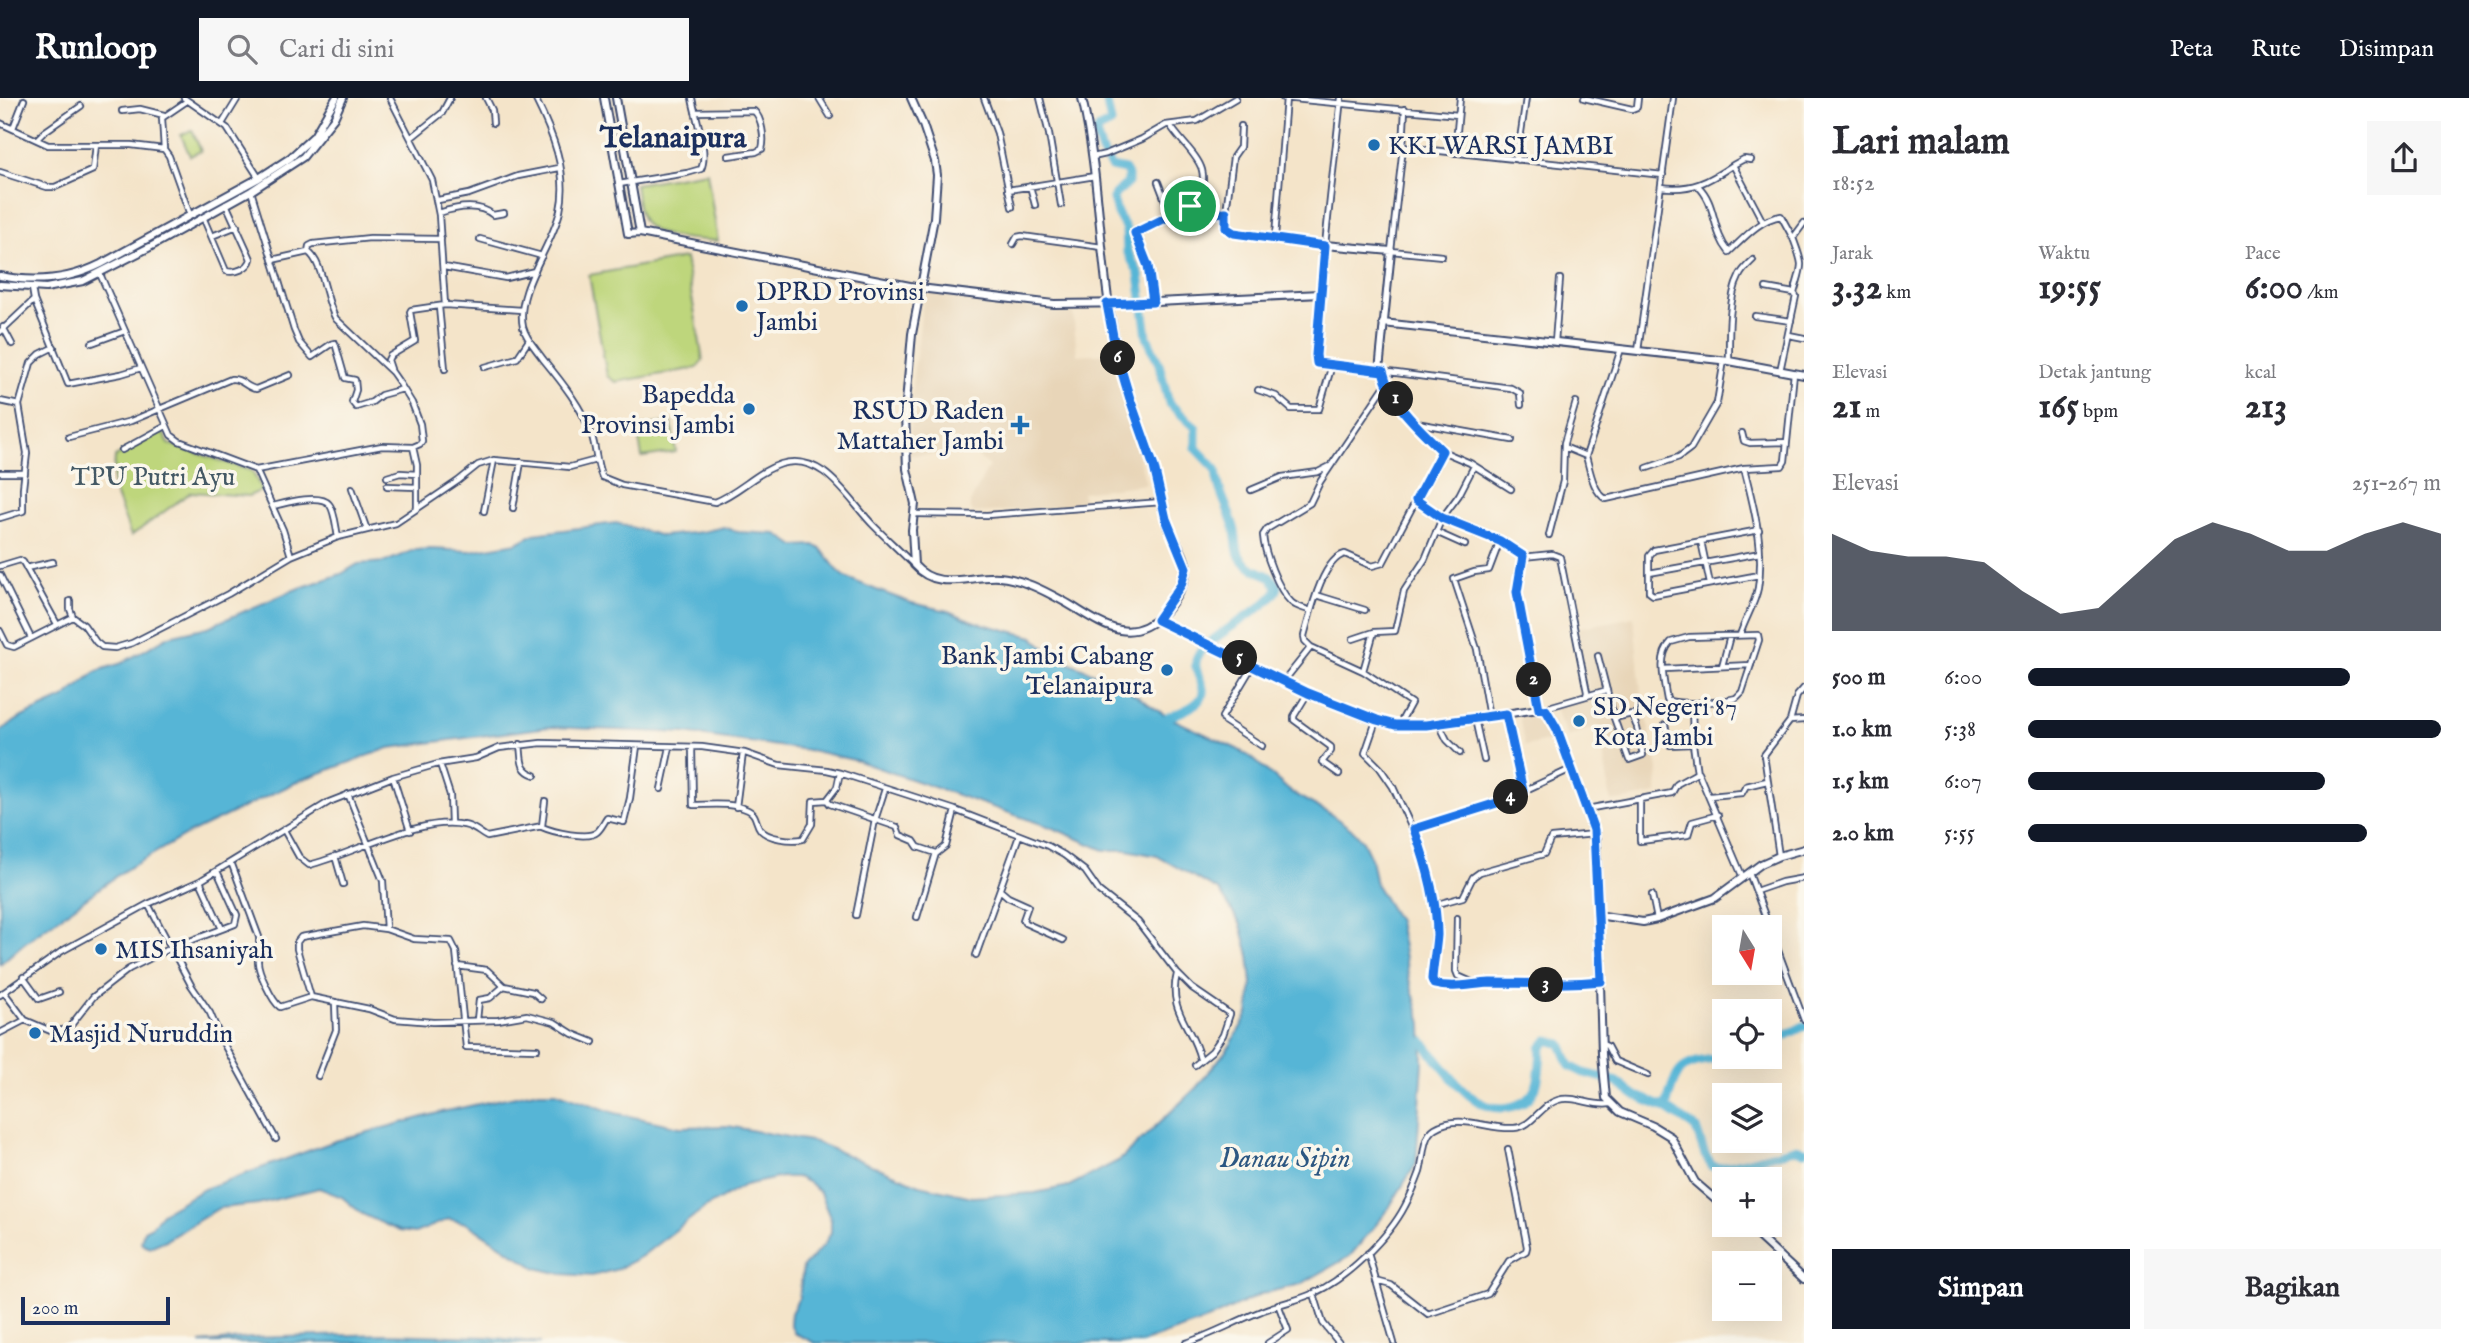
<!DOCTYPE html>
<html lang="id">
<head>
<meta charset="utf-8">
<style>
	:root { --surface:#fff; --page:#f7f7f7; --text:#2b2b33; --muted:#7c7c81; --accent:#111827 }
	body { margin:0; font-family:"IM FELL English",serif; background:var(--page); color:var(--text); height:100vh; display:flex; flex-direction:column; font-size:26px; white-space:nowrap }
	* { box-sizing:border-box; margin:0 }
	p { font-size:23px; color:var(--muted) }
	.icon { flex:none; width:38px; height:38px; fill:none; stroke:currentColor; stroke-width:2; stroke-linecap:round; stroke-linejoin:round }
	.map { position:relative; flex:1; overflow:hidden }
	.side { display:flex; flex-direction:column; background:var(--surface); width:665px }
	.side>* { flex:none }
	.needle { width:46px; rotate:169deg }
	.tools { position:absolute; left:1712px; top:817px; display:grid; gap:14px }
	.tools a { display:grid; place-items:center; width:70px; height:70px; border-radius:0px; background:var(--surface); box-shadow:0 7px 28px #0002; font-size:35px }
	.scale { position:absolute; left:21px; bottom:18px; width:149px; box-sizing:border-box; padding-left:7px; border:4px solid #1b2f5e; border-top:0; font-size:19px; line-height:24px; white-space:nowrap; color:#1b2f5e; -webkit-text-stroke:5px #fbf7ec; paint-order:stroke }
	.pin { position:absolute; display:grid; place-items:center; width:60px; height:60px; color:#fff; margin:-30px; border:4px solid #fff; border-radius:50%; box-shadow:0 2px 7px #0007 }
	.km { position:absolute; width:35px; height:35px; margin:-18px; border-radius:50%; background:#222; color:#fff; font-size:19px; line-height:35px; text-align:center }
	.round { display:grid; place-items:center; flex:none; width:74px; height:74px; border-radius:0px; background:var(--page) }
	.summary { display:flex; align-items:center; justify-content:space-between; height:119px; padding:0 28px }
	h1 { font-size:38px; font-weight:700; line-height:52px }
	.metrics { display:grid; grid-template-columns:repeat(3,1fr); gap:10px; height:119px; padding:7px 28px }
	.metrics div { display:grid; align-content:center }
	.metrics b { font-size:35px; font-weight:700 }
	.metrics small { font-size:19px; font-weight:400 }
	.metrics p { font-size:19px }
	.chart { height:196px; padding:14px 28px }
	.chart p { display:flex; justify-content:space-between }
	.chart svg { width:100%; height:126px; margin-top:7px; fill:var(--accent); opacity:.7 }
	.primary-button { display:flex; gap:14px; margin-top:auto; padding:14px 28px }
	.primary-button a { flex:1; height:80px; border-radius:0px; background:var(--accent); color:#fff; font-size:28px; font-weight:700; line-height:80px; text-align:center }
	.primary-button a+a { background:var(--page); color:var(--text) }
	ul { padding:0 28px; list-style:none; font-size:23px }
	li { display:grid; grid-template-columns:112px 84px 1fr; align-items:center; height:52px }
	li i { height:18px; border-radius:9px; background:var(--accent) }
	header { display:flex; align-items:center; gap:42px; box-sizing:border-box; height:98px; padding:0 35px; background:var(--accent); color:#fff }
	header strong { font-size:33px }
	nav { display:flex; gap:38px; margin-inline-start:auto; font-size:24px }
	.search { width:490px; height:63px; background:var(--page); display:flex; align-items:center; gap:18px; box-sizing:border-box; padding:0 24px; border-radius:0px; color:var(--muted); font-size:26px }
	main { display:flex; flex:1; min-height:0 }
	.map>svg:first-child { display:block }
</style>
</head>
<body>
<header>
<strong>Runloop</strong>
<div class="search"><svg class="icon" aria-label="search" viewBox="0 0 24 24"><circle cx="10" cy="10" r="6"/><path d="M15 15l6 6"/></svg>Cari di sini</div>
<nav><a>Peta</a><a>Rute</a><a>Disimpan</a></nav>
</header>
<main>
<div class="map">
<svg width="1804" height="1245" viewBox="0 0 1804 1245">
	<rect width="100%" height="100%" fill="#fbf7ec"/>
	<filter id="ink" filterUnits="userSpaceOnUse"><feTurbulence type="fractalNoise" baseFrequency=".0143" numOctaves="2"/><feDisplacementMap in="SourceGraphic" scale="14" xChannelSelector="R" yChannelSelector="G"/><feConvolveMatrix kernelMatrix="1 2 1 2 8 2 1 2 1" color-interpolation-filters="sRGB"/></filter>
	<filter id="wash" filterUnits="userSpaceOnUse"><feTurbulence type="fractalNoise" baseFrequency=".00686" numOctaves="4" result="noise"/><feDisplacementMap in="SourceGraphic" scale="28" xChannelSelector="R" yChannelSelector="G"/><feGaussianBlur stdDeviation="1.57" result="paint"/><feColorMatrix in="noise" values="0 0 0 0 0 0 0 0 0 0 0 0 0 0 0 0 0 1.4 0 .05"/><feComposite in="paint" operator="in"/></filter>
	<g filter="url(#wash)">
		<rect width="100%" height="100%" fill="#f4e4c9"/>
		<path fill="#e8d5b8" d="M928 194 1043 212 1073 214 1077 257 1110 255 1146 386 1082 394 1083 408 973 415 970 411V405L989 368 975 356 909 357 912 287 924 196Z
			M1634 519 1640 586 1658 671 1657 696 1611 704 1599 628 1567 639 1555 610 1590 599 1577 530Z
			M1542 614 1551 623 1558 641 1525 648 1519 619Z"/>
		<path fill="#bed67b" stroke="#6c826c" stroke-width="2" d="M192 32 201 53 190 58 181 37Z
			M707 74 718 143C698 141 656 142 644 124 637 114 637 98 635 86Z
			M685 160 703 262 697 270 616 284 607 278 589 177Z
			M671 324 676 354 642 359 637 329Z
			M162 333 169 346 252 373 262 392 249 398 191 394 131 438 113 389 115 359Z"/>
		<path fill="#57b5d6" stroke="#39729a" stroke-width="2" d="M616 425 662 438 702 434 724 429 738 434 777 436 795 448 814 447 822 452 838 473 847 480 879 493 912 505 948 513 975 524 1033 539 1054 558 1117 585 1168 619 1237 651 1252 660 1292 695 1329 715 1354 733 1363 743 1371 760 1376 787 1398 823 1409 881 1422 925 1423 964 1416 1066 1385 1116 1350 1158 1301 1186 1261 1196 1209 1221 1141 1245H815L794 1235 790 1225 791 1215 799 1200 803 1169 824 1147 831 1135V1122L820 1095 811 1086 797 1079H782L745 1087 703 1111 642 1158 618 1171 592 1178 562 1176 536 1170 466 1125 449 1121 415 1135 399 1133 362 1116 342 1099 319 1090 258 1106 219 1110 166 1142 150 1149 141 1145 144 1132 152 1128 162 1115 204 1091 335 1043 442 1014 534 994H556L615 1015 680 1029 728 1028 815 1044 920 1087 972 1099 1035 1095 1069 1088 1120 1062 1196 990 1230 948 1248 916 1252 886 1249 857 1241 827 1219 793 1157 758 1127 752H1104L1053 730 858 663 814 653 684 635 549 629 389 650 301 682 186 737 122 774 23 846 0 866V633L22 619 64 600 97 573 122 565 169 538 208 529 294 492 341 476 358 466 385 464 414 452 431 451 470 453 517 445 534 436Z
			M384 1236 486 1239 541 1245H200L252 1240Z"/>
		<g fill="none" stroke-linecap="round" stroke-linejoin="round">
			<path stroke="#57b5d6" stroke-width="9" d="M1106 0 1111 25 1099 31 1096 36 1102 54 1111 69 1125 72 1128 77V85L1115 96 1113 101 1117 115 1126 131 1127 153 1139 176 1147 239 1159 266 1169 305 1196 330V350L1216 371C1217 394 1230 411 1235 433 1237 443 1236 457 1244 464 1254 475 1272 474 1278 489 1274 508 1216 533 1200 554 1181 580 1236 596 1168 619
				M1423 944C1445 970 1474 1021 1514 1008 1542 1000 1539 974 1541 950L1548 942 1561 946 1570 968 1584 975 1615 983 1636 998 1666 1010 1696 1030 1705 1057 1712 1068 1721 1070 1794 1051 1804 1053
				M1769 946 1804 928
				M1666 1010C1677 964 1683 965 1728 959"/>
		</g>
	</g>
	<g filter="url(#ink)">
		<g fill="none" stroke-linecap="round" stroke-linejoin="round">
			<defs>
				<path id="street" d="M184 0 227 30 259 80
					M390 0 432 82 439 117 445 207 522 212
					M486 0 492 12 493 25
					M535 0C552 34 569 74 560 113 552 149 515 192 523 229 526 241 536 251 543 261 561 283 583 310 592 338 596 351 596 365 602 379L622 387 715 404C739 395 756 374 781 366 824 353 849 403 874 428 887 441 900 453 913 466
					M819 0 830 18
					M984 0 997 35 1012 109
					M1040 0 1049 36 1061 107
					M1283 0 1458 17
					M1584 0 1632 11 1637 9 1638 0
					M122 13 140 11 164 17
					M695 14 754 13C762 20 765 41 762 51L756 54 728 58
					M0 25 48 47H131L164 51 169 58 190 117
					M222 26 238 0
					M1170 27C1179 42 1198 57 1202 72 1206 86 1198 102 1200 116L1226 114
					M1241 28 1240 49 1233 59 1226 114 1227 131 1234 135 1325 147 1341 0
					M13 30 24 2
					M411 40 442 15 450 0
					M37 41 44 34 81 8
					M1403 49 1405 11
					M164 51 162 20 187 3
					M1455 55 1460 0
					M1093 59 1106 56 1142 41 1166 27 1197 23 1236 0
					M1517 62 1526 0
					M1733 67 1744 61 1751 62
					M0 74 47 89H55L93 72 96 47
					M1158 84 1171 118
					M619 86 687 75 701 71C709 55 695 18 692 0
					M1030 88 1035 107
					M1698 88C1717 106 1711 132 1729 154 1744 140 1760 121 1781 118L1793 140
					M1661 89C1692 93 1708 84 1733 67L1763 124
					M1008 92 1095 78
					M251 93 294 232 299 244 312 259 331 246 335 245 345 280 355 282 356 292 352 304 356 309 372 304 381 297 403 291
					M438 102 469 96 518 78 559 70
					M439 115C457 109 479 105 493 117L504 115
					M203 119 226 173C235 176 249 170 251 161L226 106
					M212 138 237 128
					M1275 139 1286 0
					M480 141 542 158
					M1013 146 1017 139 1022 138 1102 149
					M308 154C323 163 326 206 336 221L392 274 399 284 412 305 420 326 422 343 420 346 413 349
					M1442 158 1391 153 1403 49 1663 77
					M272 162 308 154 309 148 313 146 370 140 441 141
					M444 169 506 180 535 173
					M100 176 171 337 179 343 256 372 283 432 291 458
					M32 190 34 202 68 286 121 276 141 270
					M1766 190 1794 195 1796 198 1780 273
					M1794 195C1803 164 1804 170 1793 140L1804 125
					M1153 204 1148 168 1135 135 1190 108 1199 113
					M439 209 445 271
					M1755 218 1791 223
					M3 229 12 246
					M0 234 34 202
					M1789 237 1804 240
					M1555 244 1560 181
					M92 245 125 233
					M1638 253 1673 0
					M1729 263C1729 239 1728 200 1739 179 1742 172 1748 167 1753 162
					M485 269 517 260 529 242
					M391 271 388 262 390 258 415 243 410 214 411 212 445 207
					M1381 273 1511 290 1520 295 1521 307
					M1258 292 1276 298 1291 311H1319L1332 267
					M0 303 19 307
					M1411 324 1512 342
					M1742 335 1744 343 1750 345 1786 344
					M69 339 131 323 231 281C242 280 246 290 256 291L290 277
					M1564 349 1586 358C1590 372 1593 394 1606 401L1744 370 1782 368 1785 363 1794 275
					M122 352 166 328
					M1442 353 1470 365 1511 391
					M1586 358 1621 251
					M1647 370 1679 359 1691 350 1717 305 1724 262
					M256 372 382 348 413 349 417 367V410
					M0 375H25
					M387 379 400 375 417 376
					M387 388 417 389
					M352 390 367 432
					M1251 392 1282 379 1318 374 1330 368
					M1416 402 1442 420 1500 443 1523 459 1517 494 1539 611
					M273 408C285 405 320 395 329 406 335 413 336 430 338 439
					M513 410 521 364
					M484 413 494 362
					M915 416 987 417 1162 404
					M0 420 23 413V390L27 355 19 307 31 265 40 256 54 249
					M1436 434 1465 447
					M1549 437 1563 383 1564 345 1576 304
					M1701 443 1710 486
					M1523 459 1552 456 1560 459 1587 594 1586 598
					M0 468 20 462 23 464 57 526
					M26 470 53 464
					M1649 475 1760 455
					M0 477 31 540
					M1759 477 1653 497 1649 494V458L1654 452 1759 432
					M1316 497 1365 512
					M70 503V511L73 519 84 527 96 544 102 549 115 550 132 545 228 496 291 458 338 439 396 425 458 383 478 367 494 362 570 369 596 362
					M1311 513C1304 510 1296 509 1291 504 1278 492 1264 454 1263 437L1267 431 1310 405 1320 384 1386 286
					M0 533 7 547 14 549 73 519
					M1740 537C1745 521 1755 506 1758 490 1765 450 1754 409 1744 370
					M1758 537 1759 542 1742 594 1736 600C1721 604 1681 608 1667 602 1664 584 1657 558 1671 544L1689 539Z
					M1353 541 1374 534 1395 533 1404 493 1425 461 1442 420 1459 397 1474 368
					M1311 549 1363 573 1411 605 1399 627
					M1598 558 1614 620
					M1253 567 1222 619 1224 623 1262 648
					M1722 568 1730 538
					M1664 571 1751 567
					M1363 573 1374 534
					M1284 583 1311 549 1305 543 1304 538C1310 517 1322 461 1345 456L1372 468 1383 465 1442 353C1418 329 1391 307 1383 273
					M1308 595 1294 618V622L1331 649V653L1322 664 1339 676
					M1546 612 1552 608 1607 592
					M1506 616 1523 693
					M1489 619 1477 551 1454 481 1474 474 1489 472 1500 443
					M1475 621 1484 662
					M1376 623 1365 655 1380 670 1393 689 1420 748 1436 818 1432 881 1435 886C1453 891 1471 886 1489 885 1526 884 1563 887 1600 883
					M1790 623 1804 622
					M1439 626 1447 642 1460 655
					M1636 627 1632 616 1614 620 1629 662 1643 657 1637 630
					M1665 627 1670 647 1693 646
					M520 646C522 661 519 672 535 677
					M692 649 693 707C710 707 731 704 748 712 757 716 755 724 760 731 767 741 792 743 803 741L812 726 813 703 827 702
					M440 666 450 697 451 725
					M1698 674 1743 780
					M840 675 837 689 827 702 830 706 897 729 900 737 914 743 918 749 936 755 917 819
					M393 679 410 733
					M661 691 670 649
					M348 696 383 783 386 831
					M1710 698 1742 695 1746 688 1767 683
					M1640 701V743L1688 737 1692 724 1718 717
					M736 709 743 655
					M1587 711 1672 695 1677 686 1697 675 1693 646 1692 605
					M542 729C553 734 588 742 597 734 601 731 604 724 607 720L624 724 630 700 637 648
					M1414 731 1500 704 1571 671
					M284 732 299 759 309 767C351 757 422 717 464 727 475 729 479 735 487 739L542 728 545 703
					M936 756 946 748 955 712
					M335 758 343 786
					M1779 758 1764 657 1790 623 1797 598 1804 590
					M231 764 259 839C260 848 258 854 258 862 257 872 272 903 280 909L311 899 369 911 395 921 433 924 498 922 527 917 554 924 573 936 593 944
					M217 773 237 817 235 826 222 831
					M1749 775 1804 922
					M1001 793 1008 799 1028 808 1023 822 1025 825 1063 842
					M1756 793 1782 784 1804 780
					M1652 797 1657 821
					M148 806 191 887 210 915 221 941 276 1041
					M1434 807 1463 799 1473 779 1480 774 1544 756 1551 740 1595 736
					M856 817 875 722 885 691
					M1457 820 1456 873 1458 878 1476 886
					M976 857 1019 738
					M457 868 487 872 504 888 533 894 541 901
					M1177 876C1167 913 1193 929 1200 961
					M23 879 39 901 59 894
					M0 897 62 853 148 806 200 783 329 704 393 679 438 666 476 660 499 650 541 645 702 649 745 655 779 667 827 672 840 675 955 712 1048 748 1064 757 1085 773 1099 793 1138 824 1177 875 1192 890 1230 916 1223 937 1212 953 1195 967
					M311 899 297 851V844L301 839 363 828 386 831 414 841 451 843 456 853 466 949 537 951
					M25 922 53 934 68 931 93 899 129 871 171 850 222 831 200 783
					M477 922 479 902 490 900 504 888
					M0 935 25 922 4 894
					M1602 946 1607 948 1615 963 1648 977
					M318 978 336 932 335 905
					M1368 1155 1394 1245
					M1376 1183 1391 1187 1428 1216 1488 1196 1509 1163 1526 1153 1527 1149 1508 1051
					M1314 1196 1323 1225 1339 1245
					M1186 1245C1211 1237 1234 1224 1259 1214 1277 1206 1297 1203 1314 1195 1346 1181 1389 1139 1405 1108 1411 1097 1416 1085 1420 1074 1424 1060 1422 1038 1435 1030 1460 1015 1488 1032 1514 1030 1533 1029 1540 1007 1558 1002 1575 997 1592 1009 1610 1006
					M1268 1245 1288 1232 1278 1206"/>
				<path id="secondary" d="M604 0 628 136 640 135 920 190 1054 206 1136 205 1321 196
					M616 0 640 135
					M911 0 923 27 935 63 937 77 934 120 912 236 905 316 907 371 915 406 912 432 914 467C938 494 968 477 999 479 1022 481 1043 492 1063 503 1080 512 1100 528 1120 532 1151 538 1181 502 1186 474 1188 460 1175 443 1169 430 1161 411 1159 389 1153 369 1147 346 1138 325 1131 303 1097 205 1105 100 1082 0
					M1325 147 1391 153 1379 273 1319 266 1316 262Z
					M0 178C35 185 69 182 101 166L259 80 290 60 314 38 336 0
					M0 187 46 190 83 183 150 149 251 93 303 59 334 20 343 0
					M1383 225 1729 263 1804 277
					M1157 522 1308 595 1376 623 1395 627H1426L1539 611 1546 612 1557 631 1594 732 1596 743 1602 956 1606 1000 1620 1014 1653 1028 1671 1039 1695 1084 1724 1109
					M1597 817 1643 824 1657 821 1715 800 1761 766 1779 758 1804 751
					M1746 1127 1804 1181"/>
			</defs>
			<use href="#street" stroke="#3c4a6e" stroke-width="8"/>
			<use href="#secondary" stroke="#3c4a6e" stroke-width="10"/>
			<use href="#street" stroke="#fff" stroke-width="4.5"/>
			<use href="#secondary" stroke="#fff" stroke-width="6"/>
		</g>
	</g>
	<g fill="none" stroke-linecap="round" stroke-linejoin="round" filter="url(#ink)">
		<defs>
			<path id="route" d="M1190 108 1202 116 1226 114V130L1234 135 1325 148 1316 257 1317 265 1383 273C1391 307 1418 329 1442 353L1416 402 1442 420 1500 443 1523 458 1517 494 1539 611 1546 612 1557 631 1594 732 1601 883C1564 887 1527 885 1490 885 1471 886 1453 891 1434 886L1432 881C1433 866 1436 852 1437 837 1437 801 1426 764 1414 731L1500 704 1523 693 1506 616 1426 627H1395L1377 622 1308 595 1157 522 1181 487 1186 470 1166 421 1154 369 1130 301 1116 254 1107 206 1153 204 1148 168 1135 135Z"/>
		</defs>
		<use href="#route" stroke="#fff" stroke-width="14"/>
		<use href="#route" stroke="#1a73e8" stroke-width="9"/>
	</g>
	<g fill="#1f6fb2" stroke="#fbf7ec" stroke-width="2.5">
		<circle cx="1374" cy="47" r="7"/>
		<circle cx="742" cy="208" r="7"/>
		<circle cx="749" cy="311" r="7"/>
		<path d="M1016.5 316.5h7v7h7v7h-7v7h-7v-7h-7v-7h7z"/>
		<circle cx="1167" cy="572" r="7"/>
		<circle cx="1579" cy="623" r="7"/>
		<circle cx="101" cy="851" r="7"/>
		<circle cx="35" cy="935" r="7"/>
	</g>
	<g text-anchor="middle" stroke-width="7" stroke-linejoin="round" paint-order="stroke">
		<g font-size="26" fill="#1b2f5e" stroke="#fbf7ec" text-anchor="start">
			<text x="1388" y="56">KKI WARSI JAMBI</text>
			<text x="756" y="202">DPRD Provinsi<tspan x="756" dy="30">Jambi</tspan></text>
			<text x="735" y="305" text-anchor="end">Bapedda<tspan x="735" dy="30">Provinsi Jambi</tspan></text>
			<text x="1004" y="321" text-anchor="end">RSUD Raden<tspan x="1004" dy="30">Mattaher Jambi</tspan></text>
			<text x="1153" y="566" text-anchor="end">Bank Jambi Cabang<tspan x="1153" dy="30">Telanaipura</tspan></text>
			<text x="1593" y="617">SD Negeri 87<tspan x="1593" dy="30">Kota Jambi</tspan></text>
			<text x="115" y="860">MIS Ihsaniyah</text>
			<text x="49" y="944">Masjid Nuruddin</text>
		</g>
		<g font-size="26" fill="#445965" stroke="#fbf7ec">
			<text x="153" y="387">TPU Putri Ayu</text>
		</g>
		<g font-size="28" font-style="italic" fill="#2d5782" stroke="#fbf7ec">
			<text x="1285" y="1069">Danau Sipin</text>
		</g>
		<g font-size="30" font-weight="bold" fill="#1b2f5e" stroke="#fbf7ec">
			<text x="673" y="49">Telanaipura</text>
		</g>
	</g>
</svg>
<div class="tools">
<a><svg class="needle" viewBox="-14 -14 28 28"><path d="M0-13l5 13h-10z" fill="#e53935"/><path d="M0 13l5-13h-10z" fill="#7c7c81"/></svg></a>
<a><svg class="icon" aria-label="locate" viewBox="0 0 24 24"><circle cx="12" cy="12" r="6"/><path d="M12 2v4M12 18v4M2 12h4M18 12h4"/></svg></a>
<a><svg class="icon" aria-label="layers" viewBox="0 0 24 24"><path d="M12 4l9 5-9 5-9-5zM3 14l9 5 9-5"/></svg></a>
<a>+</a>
<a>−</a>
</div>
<div class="scale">200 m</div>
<div class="pin" style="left:1190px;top:108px;background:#1e9e55"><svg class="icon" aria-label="arrive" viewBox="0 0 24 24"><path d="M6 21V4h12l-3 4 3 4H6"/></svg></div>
<b class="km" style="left:1396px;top:301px">1</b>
<b class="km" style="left:1534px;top:582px">2</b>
<b class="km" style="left:1546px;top:887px">3</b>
<b class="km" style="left:1511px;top:699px">4</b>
<b class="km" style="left:1240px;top:560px">5</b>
<b class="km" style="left:1118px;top:260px">6</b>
</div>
<section class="side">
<div class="summary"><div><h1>Lari malam</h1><p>18:52</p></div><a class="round"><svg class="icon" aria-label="share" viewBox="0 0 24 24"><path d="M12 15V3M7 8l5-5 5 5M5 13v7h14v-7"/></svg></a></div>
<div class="metrics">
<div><p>Jarak</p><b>3.32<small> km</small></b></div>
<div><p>Waktu</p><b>19:55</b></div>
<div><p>Pace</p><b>6:00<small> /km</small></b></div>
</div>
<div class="metrics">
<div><p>Elevasi</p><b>21<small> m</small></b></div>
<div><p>Detak jantung</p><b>165<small> bpm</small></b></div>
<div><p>kcal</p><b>213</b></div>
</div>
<div class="chart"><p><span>Elevasi</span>251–267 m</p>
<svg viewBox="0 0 160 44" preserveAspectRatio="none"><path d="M0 44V10L10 16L20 18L30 18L40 20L50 30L60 38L70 36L80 24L90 12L100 6L110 10L120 16L130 16L140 10L150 6L160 10V44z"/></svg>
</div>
<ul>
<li><b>500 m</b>6:00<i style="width:78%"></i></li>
<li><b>1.0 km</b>5:38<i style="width:100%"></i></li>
<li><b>1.5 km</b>6:07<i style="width:72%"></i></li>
<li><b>2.0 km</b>5:55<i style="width:82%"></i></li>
</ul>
<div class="primary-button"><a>Simpan</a><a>Bagikan</a></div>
</section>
</main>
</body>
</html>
